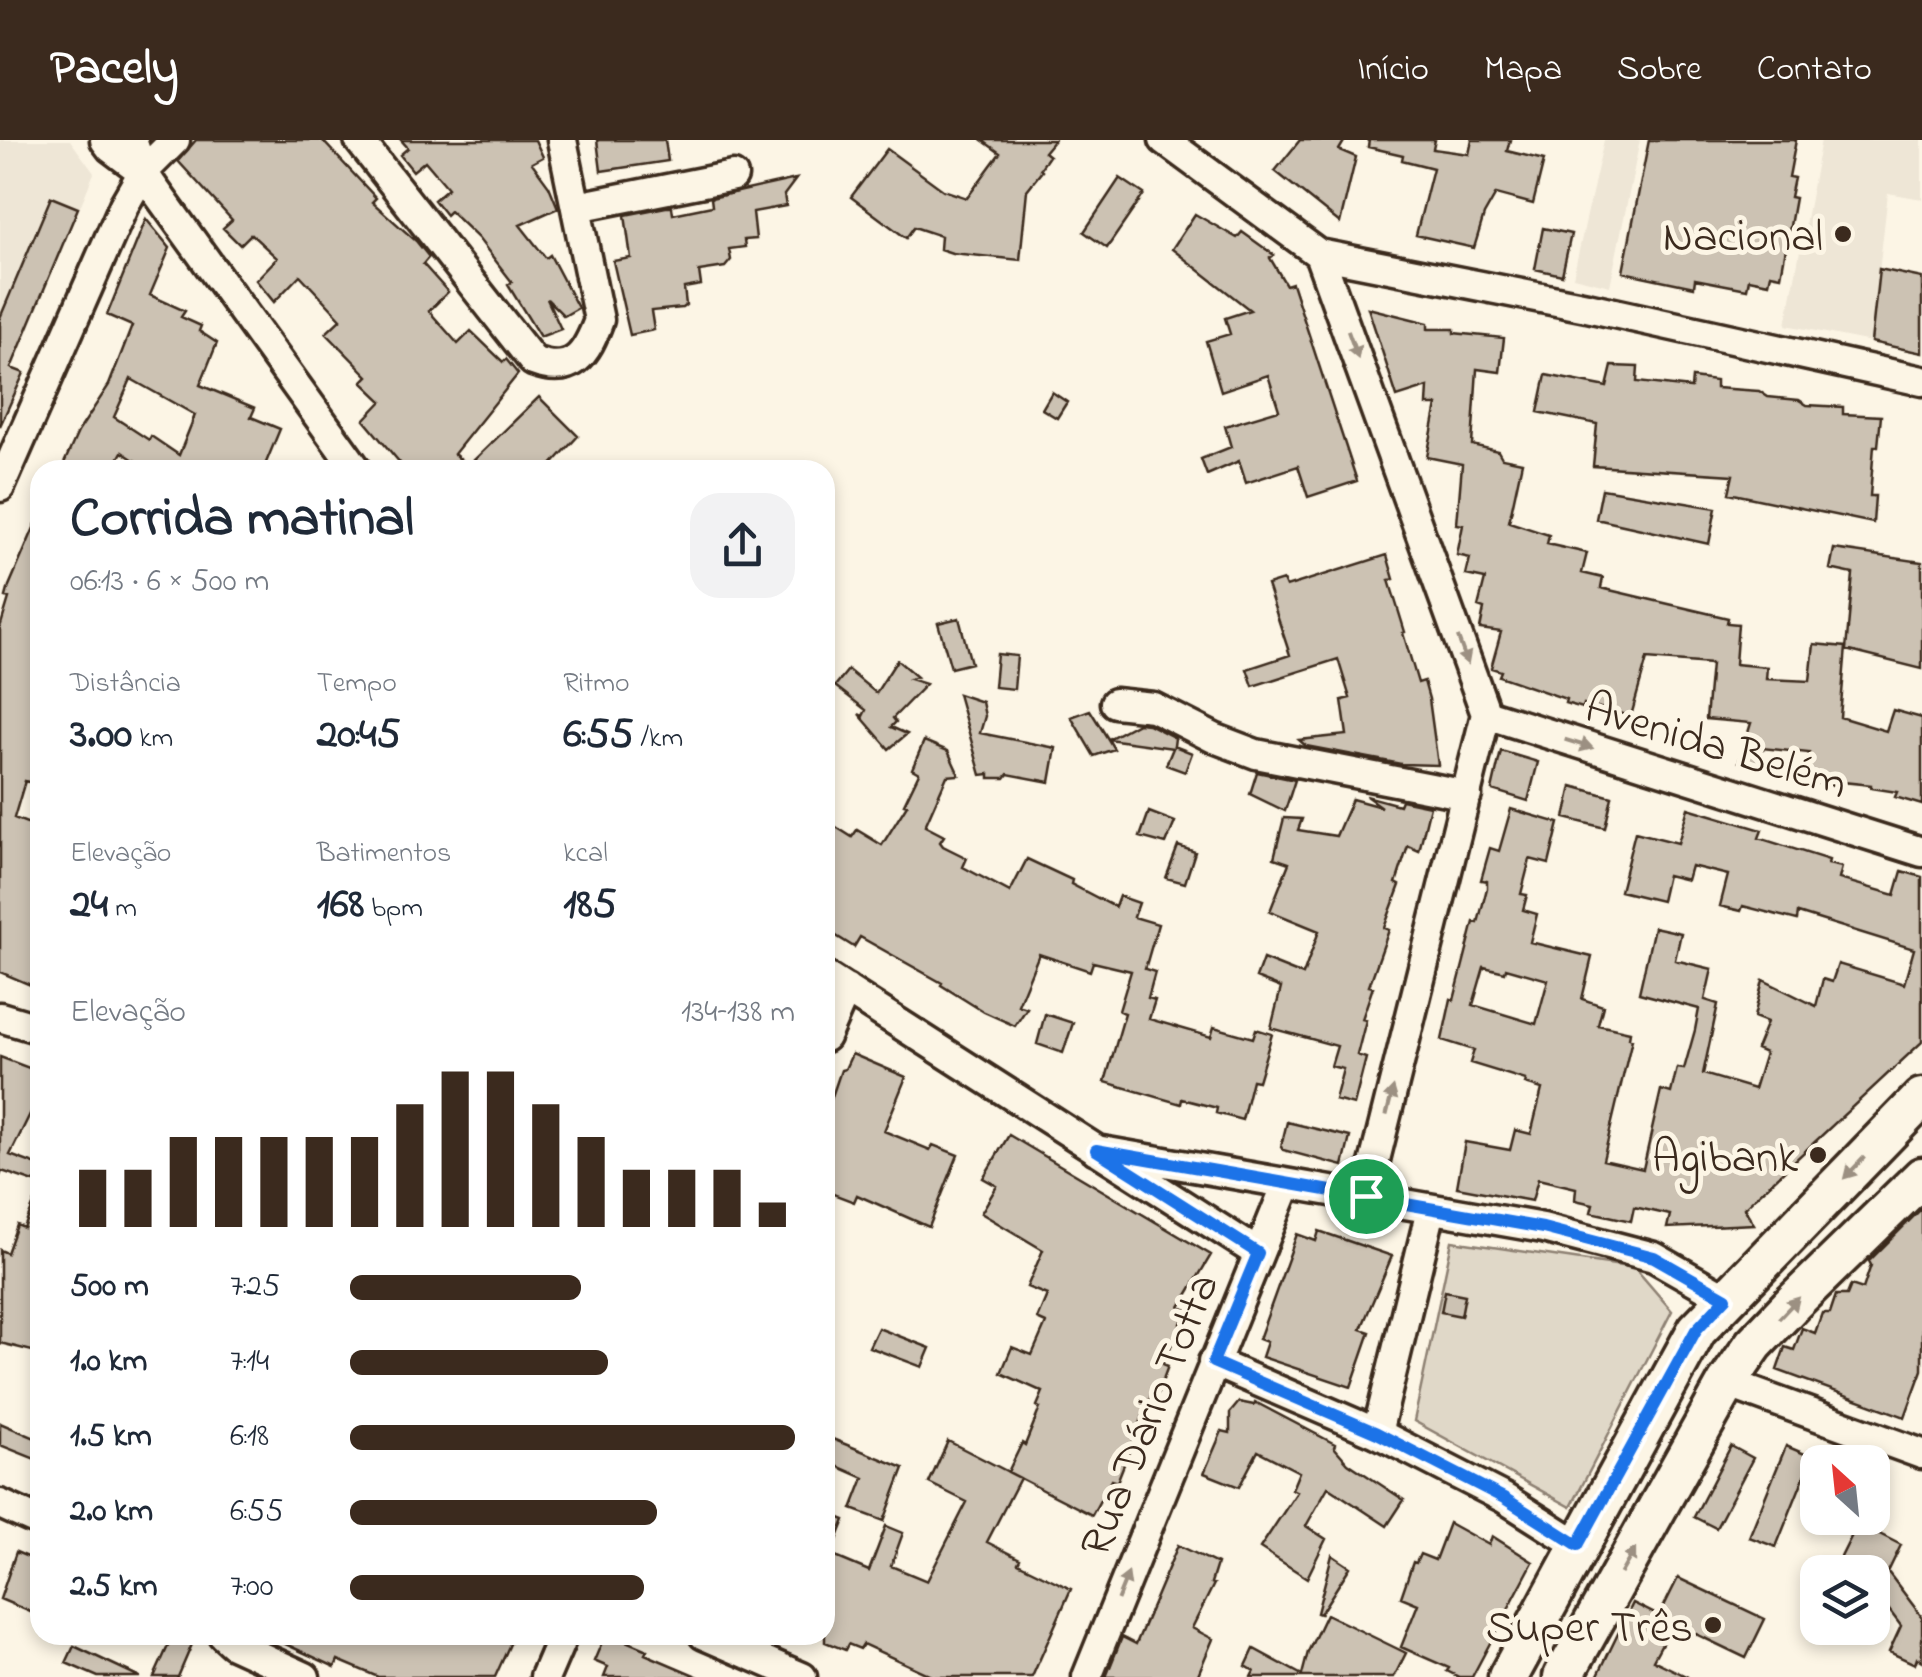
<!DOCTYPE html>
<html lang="pt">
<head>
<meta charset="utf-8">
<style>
	:root { --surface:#fff; --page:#f2f2f3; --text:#1f2937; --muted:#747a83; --accent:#3b2a1e }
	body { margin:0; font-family:"Indie Flower",sans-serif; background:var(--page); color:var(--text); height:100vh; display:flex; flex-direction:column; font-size:38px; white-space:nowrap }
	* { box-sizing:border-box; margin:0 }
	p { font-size:32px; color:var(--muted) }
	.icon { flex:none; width:55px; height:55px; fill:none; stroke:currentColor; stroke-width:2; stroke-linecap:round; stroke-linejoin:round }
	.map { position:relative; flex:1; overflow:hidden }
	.drawer { position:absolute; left:30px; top:320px; width:805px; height:1185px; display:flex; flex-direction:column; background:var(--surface); border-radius:30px; box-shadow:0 5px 15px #0003 }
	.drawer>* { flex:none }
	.needle { width:65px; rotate:333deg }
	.tools { position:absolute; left:1800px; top:1305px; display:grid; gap:20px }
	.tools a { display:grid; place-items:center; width:90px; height:90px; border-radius:20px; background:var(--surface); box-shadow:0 5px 15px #0003; font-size:50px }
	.pin { position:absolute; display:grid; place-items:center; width:85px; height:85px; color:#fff; margin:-42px; border:5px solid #fff; border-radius:50%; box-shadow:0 2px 10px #0007 }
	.round { display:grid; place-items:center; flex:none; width:105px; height:105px; border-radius:30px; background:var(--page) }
	.summary { display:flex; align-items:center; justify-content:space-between; height:170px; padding:0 40px }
	h1 { font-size:55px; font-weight:800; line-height:75px }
	.metrics { display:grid; grid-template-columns:repeat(3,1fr); gap:15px; height:170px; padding:10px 40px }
	.metrics div { display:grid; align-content:center }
	.metrics b { font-size:42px; font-weight:800 }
	.metrics small { font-size:28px; font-weight:400 }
	.metrics p { font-size:28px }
	.chart { height:280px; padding:20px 40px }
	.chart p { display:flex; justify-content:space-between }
	.chart svg { width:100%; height:180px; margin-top:10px; stroke:var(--accent); stroke-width:6 }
	ul { padding:0 40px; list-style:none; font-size:32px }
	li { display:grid; grid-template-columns:160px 120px 1fr; align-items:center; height:75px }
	li i { height:25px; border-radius:12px; background:var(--accent) }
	header { display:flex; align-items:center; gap:60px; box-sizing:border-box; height:140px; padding:0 50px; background:var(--accent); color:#fff }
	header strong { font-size:48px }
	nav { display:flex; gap:55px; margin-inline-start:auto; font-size:35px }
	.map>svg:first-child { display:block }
</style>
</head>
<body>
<header>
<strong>Pacely</strong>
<nav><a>Início</a><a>Mapa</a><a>Sobre</a><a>Contato</a></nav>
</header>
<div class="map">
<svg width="1922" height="1537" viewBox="0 0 1922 1537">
	<rect width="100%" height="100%" fill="#fcf5e5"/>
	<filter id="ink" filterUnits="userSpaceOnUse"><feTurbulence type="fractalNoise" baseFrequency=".01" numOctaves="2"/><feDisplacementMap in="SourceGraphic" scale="20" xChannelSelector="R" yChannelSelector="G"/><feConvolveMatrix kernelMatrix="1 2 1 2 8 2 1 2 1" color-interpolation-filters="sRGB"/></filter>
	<g filter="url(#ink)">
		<path fill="#eee6d6" d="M0 0H70L94 33 0 260Z
			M1604 0H1640L1610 146 1573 137Z
			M1821 0H1922V59L1888 53 1871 202 1786 185Z"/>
		<path fill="#e0d8c8" stroke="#8e8173" stroke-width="2.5" d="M1452 1101 1635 1128 1672 1171 1571 1367 1414 1281Z"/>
		<path fill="#ccc2b3" stroke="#3b2a1e" stroke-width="2.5" fill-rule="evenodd" d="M196 0H322L376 58 372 62 416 101 429 117 423 124 448 152 429 171 458 204 471 191 503 222 506 219 518 234 454 314 468 326 539 257 578 296 547 330H431L427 326 423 330H406L364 280 382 261 362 242 368 236 326 193 341 179 300 135 274 162 256 140 277 118 251 94 240 105 223 88 232 80 178 21Z
			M401 0H535L543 17 532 23 549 46 558 68 520 85 546 118 550 115 578 168 564 176 547 159 561 189 540 197 508 145 512 142 478 98 450 71 446 75 434 60 448 48 425 21 413 31 400 15 408 8Z
			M597 0H665L668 21 601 31Z
			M982 0H1054L1044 12 1049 16 1040 29 1042 31 1027 50 1020 120 952 113 940 109 941 96 914 87 906 98 851 57 887 9 943 50 967 58 1000 13Z
			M1300 0H1345L1339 10 1356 17 1340 83 1275 31Z
			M1369 0H1435L1433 9 1469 14 1472 0H1510L1507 11 1544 20 1533 64 1496 54 1484 75 1474 108 1416 95 1433 28 1402 20 1403 15 1368 7Z
			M1649 0H1796L1789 37 1794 38 1790 57 1795 58 1781 136 1771 134 1769 143 1749 139 1747 149 1695 139 1694 147 1623 132Z
			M1120 38 1144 54 1107 108 1084 92Z
			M796 39 784 55 786 66 753 72 756 99 744 100 745 107 729 109 731 120 725 127 699 131 701 145 684 148 686 165 682 168 651 171 654 190 630 195 613 121 631 118 625 75 666 67H672L673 74 712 66 711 58Z
			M51 57 78 68 11 228 24 233 0 286V178Z
			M1195 74 1237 98 1242 92 1274 115 1270 118 1286 145 1292 143 1357 341 1308 357 1298 326 1246 343 1239 321 1207 335 1201 319 1231 307 1225 286 1279 270 1268 235 1221 251 1206 201 1230 194 1225 178 1250 170 1172 109Z
			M146 79 170 108 150 155 185 171 181 177 201 186 199 191 217 203 200 245 255 268 251 277 280 289 263 330H149L122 312 112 330H61L78 292 109 245 132 186 107 175ZM131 239 195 275 179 315 151 296 149 300 114 277Z
			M1543 88 1571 94 1562 135 1535 129Z
			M1879 129 1922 138V213L1871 202Z
			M1368 168 1428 183V189H1454V193L1504 198 1500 232 1477 229 1472 305 1498 311 1502 318 1522 322 1509 382 1549 395 1547 404 1587 413 1582 433 1603 438 1601 448 1728 478 1727 483 1738 484 1735 524 1767 527 1766 539 1810 541 1814 504 1846 507 1840 577 1886 591 1893 570 1922 578V665L1895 657 1897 652 1871 648V645L1832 641V645L1812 643 1813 636H1807L1809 613 1762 608 1757 627 1739 622 1751 583 1706 579 1711 524 1647 519 1631 576 1584 564 1583 568 1565 563 1566 559 1499 536 1501 531 1491 528 1501 492 1480 489 1484 469 1478 467 1485 439 1466 435 1470 418 1457 415 1463 385 1457 384 1462 324 1427 317 1437 265H1427L1428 247 1397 257Z
			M1612 226 1638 227 1637 242 1691 248 1692 238 1716 241V248L1759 251 1768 257 1799 260 1807 265 1843 267V274L1881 276 1878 306H1874L1870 356H1875L1873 383 1729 353 1733 335 1593 326 1597 284 1538 272 1546 235 1607 247Z
			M1052 252 1067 262 1057 278 1042 269Z
			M1602 349 1716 368 1709 404 1596 379Z
			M40 374V645L25 641 14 678 40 688V849L0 832V488L9 458 6 457 9 446Z
			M1834 409 1922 422V529L1846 510 1853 434 1830 429Z
			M1387 415 1394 439 1389 440 1405 492 1403 493 1418 543 1424 541 1429 559 1438 625 1401 624 1306 606 1299 600 1347 595 1342 560 1350 558 1338 519 1253 546 1247 529 1290 515 1267 445 1283 440 1286 447Z
			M959 478 971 523 951 528 938 483Z
			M997 514 1017 516 1014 549 994 547Z
			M897 520 917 537 910 539 926 544 893 578 896 582 891 587 907 594 889 609 859 574 863 576 866 570 835 546 848 530 876 553Z
			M958 554 982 562 985 576 980 593 1056 608 1050 642 1008 634 1005 638H989V634L981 635Z
			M1090 570 1108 599 1138 583 1148 584 1175 598 1174 606 1192 613 1185 632 1166 625 1173 608 1108 599 1114 609 1094 616 1071 577Z
			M924 601 948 611 959 635 947 636 925 686 944 696 940 702 943 706 967 718 963 727 1010 752 1027 719 1072 740 1071 744 1115 767 1119 756 1139 763 1134 777 1158 784 1145 829 1155 832 1148 858 1155 860 1149 879 1211 897 1214 887 1253 898 1256 889 1272 894 1258 941 1252 940 1242 980 1216 973 1217 968 1182 959 1181 964 1105 942 1125 873 1119 871 1131 831 1093 822 1090 831 1039 814 1018 865 1027 868 1015 886 984 872 941 845 942 843 860 797 854 807 825 789V680L852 697 857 690 882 705 907 665 904 664 919 633 912 629Z
			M1501 611 1538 622 1528 661 1492 650Z
			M1257 632 1295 640 1285 671 1250 654Z
			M1572 646 1612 657 1605 688 1565 678Z
			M1366 656 1399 665 1401 660 1430 666 1419 711 1408 706 1396 743 1400 745 1384 788 1389 790 1369 846 1373 847 1362 879 1366 880 1357 915 1366 918 1354 965 1335 960 1343 929 1331 926 1337 906 1271 888 1281 848 1256 838 1263 819 1303 835 1319 791 1270 771 1289 723 1274 718 1284 678 1302 679 1298 690 1336 696 1352 659 1381 667Z
			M1688 668 1762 690 1759 698 1829 720 1828 724 1842 727 1839 739 1895 755 1902 731 1922 737V902L1744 1068 1754 1084 1667 1088 1670 1075 1634 1067 1631 1081 1591 1072 1593 1064 1575 1060 1576 1048 1538 1039 1532 1061 1457 1047 1465 1002 1510 1010 1515 990 1531 994 1542 949 1525 944 1526 940 1470 923 1474 910 1442 900 1451 859 1454 860 1474 782 1478 783 1487 748V741L1481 740 1490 708 1499 711 1511 669 1559 683 1549 724 1530 719 1521 754 1527 755 1523 770 1537 774 1530 802 1592 817 1582 859 1603 866 1598 885 1630 892 1629 898 1632 899 1603 1020 1643 1029 1661 950 1671 953 1677 928 1684 929 1695 890 1699 869 1639 853 1654 787 1681 793 1675 820 1712 829 1705 860 1718 864 1703 934 1754 949 1765 913 1756 909 1767 882 1754 877 1763 840 1816 866 1823 839 1832 842 1838 824 1904 844 1914 809 1798 773 1797 780 1743 766 1741 771 1720 766 1728 735 1691 726 1687 740 1667 735 1661 761 1620 751 1635 692 1678 703ZM1484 827 1505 832 1506 828 1548 840 1536 884 1473 865Z
			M1149 672 1175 682 1166 704 1140 697Z
			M1178 706 1195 712 1185 743 1166 738Z
			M1045 874 1073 883 1063 913 1037 904Z
			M852 914 906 937 884 991 930 1010 933 1005 958 1015 929 1087 857 1055 854 1062 825 1051V977L841 930 845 929Z
			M0 917 40 932V970L33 968 10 1015 40 1026V1044L2 1031 0 1036Z
			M1287 982 1350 997 1343 1026 1283 1010 1281 1007Z
			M1009 995 1211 1115 1180 1167 1187 1170 1163 1224 1168 1226 1158 1253 1153 1251 1117 1342 1111 1340 1092 1375 1008 1332 1022 1303 1025 1305 1040 1268 1037 1266 1043 1252 1001 1233 1012 1207 1032 1215 1046 1183 1037 1179 1047 1155 1027 1147 1043 1110 981 1073 997 1046 983 1038Z
			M40 1049V1213L0 1203V1110L7 1113 17 1085 24 1088Z
			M1922 1068V1230L1905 1277 1777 1230 1785 1207 1794 1210 1802 1188 1815 1193 1822 1173H1830L1836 1155H1847L1851 1145 1863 1149 1871 1125 1869 1121Z
			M1319 1091 1392 1116 1361 1189 1370 1192 1351 1247 1262 1217 1267 1202 1259 1199 1297 1094 1316 1101Z
			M1445 1151 1465 1155 1461 1176 1441 1172Z
			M878 1188 930 1208 922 1227 869 1207Z
			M1239 1262 1254 1265 1255 1262 1335 1304 1334 1307 1348 1323 1404 1360 1387 1386 1328 1347 1306 1386 1326 1399 1307 1438 1260 1408 1297 1352 1292 1349 1299 1332 1258 1311 1239 1347 1204 1333 1222 1291 1230 1293V1273Z
			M0 1283 40 1300V1321L0 1305Z
			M825 1296 904 1328 884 1381 852 1369 864 1338 825 1321Z
			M948 1301 1020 1338 987 1402 1020 1419 1018 1423 1071 1449 1032 1537H934L863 1504 860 1509 848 1504 845 1510 825 1502V1372L845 1380 831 1415 869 1431 886 1386 903 1393 891 1426 927 1441 967 1362 929 1343Z
			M1731 1306 1753 1318 1716 1388 1694 1377Z
			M1786 1306 1812 1317 1776 1407 1749 1397Z
			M1449 1383 1489 1405 1492 1396 1533 1422 1472 1537H1459L1447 1531 1449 1528 1401 1507 1418 1464 1401 1457 1413 1422 1416 1423 1420 1414 1435 1420Z
			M1858 1383 1901 1405 1888 1432 1922 1477V1521L1917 1518 1915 1524 1889 1512 1901 1486 1877 1454 1872 1462V1432H1856L1838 1423Z
			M1178 1405 1217 1424 1211 1443 1214 1444 1192 1488 1213 1499 1197 1537H1106L1122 1497 1136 1504Z
			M16 1412 40 1422V1476L0 1459Z
			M1332 1415 1350 1427 1320 1474 1317 1473Z
			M1678 1438 1765 1479 1746 1518 1673 1483 1653 1520 1688 1537H1597L1633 1463 1659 1476Z
			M1326 1474 1406 1513 1394 1537H1251L1254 1531 1246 1526 1254 1509 1302 1535 1308 1512Z
			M173 1495H196L178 1537H154Z
			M266 1495H514L495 1537H378L338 1520 335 1527Z
			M605 1495H612L647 1510 645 1514 699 1537H604L608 1527 594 1521Z
			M74 1506 140 1537H98L66 1523Z"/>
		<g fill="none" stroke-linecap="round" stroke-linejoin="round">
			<defs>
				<path id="minor" d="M105 0 111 8 143 32
					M132 0 143 32 153 47 357 330
					M359 0 533 221C573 236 586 215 599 180L562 0
					M1164 0 1319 114 1486 574 1366 1056
					M577 67 733 36
					M1319 114 1587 167 1922 241
					M0 347 124 65 143 32 175 0
					M1115 563 1153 567 1214 598 1256 614 1467 655
					M1486 574 1922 712
					M825 836 1258 1113
					M0 877 40 889
					M825 897 846 849
					M1096 1010 1543 1088 1654 1117 1726 1158
					M1213 1222 1377 1293 1504 1358 1578 1405
					M1727 1243 1922 1314
					M1377 1293 1431 1070
					M0 1364 40 1382
					M223 1495 233 1504 305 1537
					M704 1495 802 1537
					M545 1537 563 1495
					M1087 1537 1287 1044"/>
				<path id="major" d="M1508 1537 1697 1190 1922 958
					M1563 1537 1727 1243 1754 1204 1794 1162 1922 1037"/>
			</defs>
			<use href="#minor" stroke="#3b2a1e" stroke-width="35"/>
			<use href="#major" stroke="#3b2a1e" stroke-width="45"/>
			<use href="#minor" stroke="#fcf5e5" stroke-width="28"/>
			<use href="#major" stroke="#fcf5e5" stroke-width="38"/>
		</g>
		<defs><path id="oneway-solid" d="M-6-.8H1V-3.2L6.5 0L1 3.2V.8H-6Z" transform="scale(2.5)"/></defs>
		<g fill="#9c9082">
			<use href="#oneway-solid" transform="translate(1353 205) rotate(70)"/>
			<use href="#oneway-solid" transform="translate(1463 511) rotate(70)"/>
			<use href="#oneway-solid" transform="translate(1579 604) rotate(17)"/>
			<use href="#oneway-solid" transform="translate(1390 961) rotate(-76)"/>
			<use href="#oneway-solid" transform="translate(1854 1028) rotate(134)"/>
			<use href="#oneway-solid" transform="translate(1789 1168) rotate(-46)"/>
			<use href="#oneway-solid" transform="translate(1628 1421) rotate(-60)"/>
			<use href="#oneway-solid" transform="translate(1123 1446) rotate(-68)"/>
		</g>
	</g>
	<g fill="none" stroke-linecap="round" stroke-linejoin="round" filter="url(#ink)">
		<defs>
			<path id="route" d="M1096 1010 1543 1088 1654 1117 1726 1158 1696 1190 1578 1405 1504 1358 1377 1293 1213 1222 1258 1113Z"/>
		</defs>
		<use href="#route" stroke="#fff" stroke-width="20"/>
		<use href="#route" stroke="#1a73e8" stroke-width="12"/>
	</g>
	<g fill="#3b2a1e" stroke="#fcf5e5" stroke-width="4">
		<circle cx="1843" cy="94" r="10"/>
		<circle cx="1818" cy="1015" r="10"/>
		<circle cx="1713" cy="1485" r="10"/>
	</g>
	<g text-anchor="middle" stroke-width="10" stroke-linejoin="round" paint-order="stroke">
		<g font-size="45" fill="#3b2a1e" stroke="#fcf5e5" text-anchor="end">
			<text x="1823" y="110">Nacional</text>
			<text x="1798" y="1031">Agibank</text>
			<text x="1693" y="1501">Super Três</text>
		</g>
		<g font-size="45" fill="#3b2a1e" stroke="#fcf5e5">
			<text transform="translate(1717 603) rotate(17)" y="16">Avenida Belém</text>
			<text transform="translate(1147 1274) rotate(-68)" y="16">Rua Dário Totta</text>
		</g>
	</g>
</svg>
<div class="tools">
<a><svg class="needle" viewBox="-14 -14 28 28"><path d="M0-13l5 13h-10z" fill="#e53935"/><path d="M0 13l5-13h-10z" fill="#747a83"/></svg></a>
<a><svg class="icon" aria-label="layers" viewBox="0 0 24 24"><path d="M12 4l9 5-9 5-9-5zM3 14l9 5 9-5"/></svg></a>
</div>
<div class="pin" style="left:1366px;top:1056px;background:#1e9e55"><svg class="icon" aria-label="arrive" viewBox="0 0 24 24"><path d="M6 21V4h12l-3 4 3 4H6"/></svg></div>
<section class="drawer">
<div class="summary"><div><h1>Corrida matinal</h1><p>06:13 · 6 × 500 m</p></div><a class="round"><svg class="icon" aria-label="share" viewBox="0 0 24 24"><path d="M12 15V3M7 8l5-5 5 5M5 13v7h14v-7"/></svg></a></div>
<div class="metrics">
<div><p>Distância</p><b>3.00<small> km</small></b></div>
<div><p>Tempo</p><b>20:45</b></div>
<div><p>Ritmo</p><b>6:55<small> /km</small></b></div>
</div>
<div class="metrics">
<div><p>Elevação</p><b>24<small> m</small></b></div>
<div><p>Batimentos</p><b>168<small> bpm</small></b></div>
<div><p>kcal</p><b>185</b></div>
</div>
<div class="chart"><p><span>Elevação</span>134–138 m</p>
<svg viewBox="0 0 160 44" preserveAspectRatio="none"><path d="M5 44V30M15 44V30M25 44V22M35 44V22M45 44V22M55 44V22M65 44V22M75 44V14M85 44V6M95 44V6M105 44V14M115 44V22M125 44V30M135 44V30M145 44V30M155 44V38"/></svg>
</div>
<ul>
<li><b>500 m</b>7:25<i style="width:52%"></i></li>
<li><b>1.0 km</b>7:14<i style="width:58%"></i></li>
<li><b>1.5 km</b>6:18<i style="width:100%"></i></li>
<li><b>2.0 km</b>6:55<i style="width:69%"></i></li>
<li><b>2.5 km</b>7:00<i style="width:66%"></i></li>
</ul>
</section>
</div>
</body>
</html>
